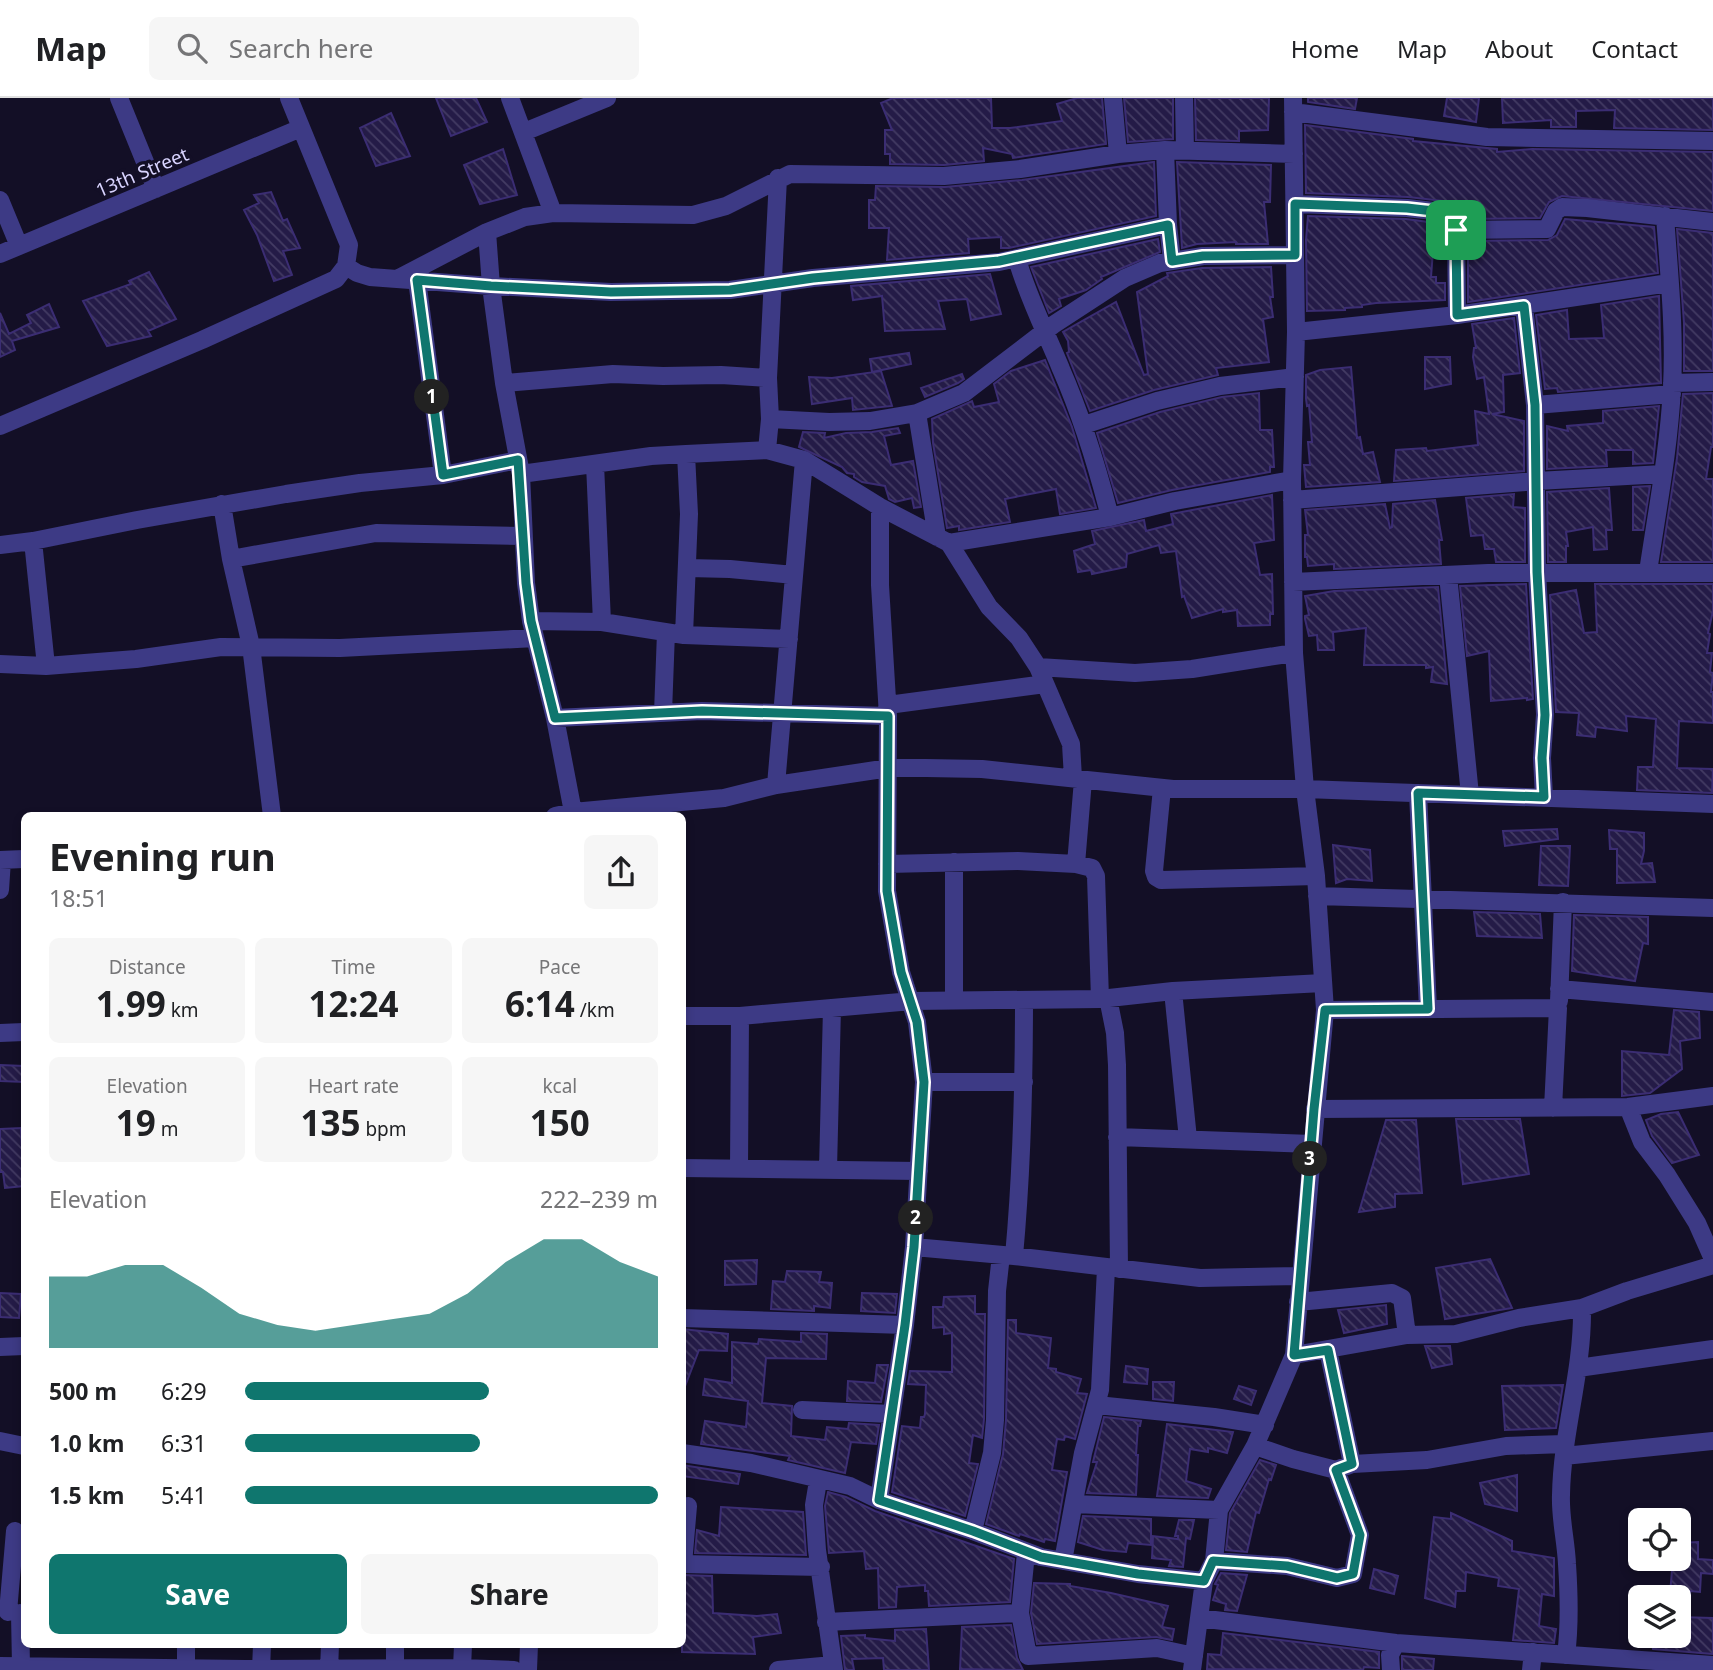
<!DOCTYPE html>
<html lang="en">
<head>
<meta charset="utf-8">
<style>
	:root { --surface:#fff; --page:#f6f6f6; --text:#202124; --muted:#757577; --line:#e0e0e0; --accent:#0f766e }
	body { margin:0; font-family:"Noto Sans",sans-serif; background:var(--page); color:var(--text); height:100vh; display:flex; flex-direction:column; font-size:26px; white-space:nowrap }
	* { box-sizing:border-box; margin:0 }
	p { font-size:23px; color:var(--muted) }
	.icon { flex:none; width:38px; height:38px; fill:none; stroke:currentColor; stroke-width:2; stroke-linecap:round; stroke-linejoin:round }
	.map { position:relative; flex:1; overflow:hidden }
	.panel { position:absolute; left:21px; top:714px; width:665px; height:836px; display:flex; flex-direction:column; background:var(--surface); border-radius:10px; box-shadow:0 4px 10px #0003 }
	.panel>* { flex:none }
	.buttons { position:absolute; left:1628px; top:1410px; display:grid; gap:14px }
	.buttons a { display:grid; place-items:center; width:63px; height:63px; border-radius:10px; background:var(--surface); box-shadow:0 4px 10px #0003; font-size:35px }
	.pin { position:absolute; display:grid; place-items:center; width:60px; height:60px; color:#fff; margin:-30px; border-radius:14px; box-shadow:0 4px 10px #0006 }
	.km { position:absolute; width:35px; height:35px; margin:-18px; border-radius:50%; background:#222; color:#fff; font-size:19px; line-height:35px; text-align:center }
	.round { display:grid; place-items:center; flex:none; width:74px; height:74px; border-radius:10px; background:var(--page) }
	.summary { display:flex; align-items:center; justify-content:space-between; height:119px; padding:0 28px }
	h1 { font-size:38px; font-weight:700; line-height:52px }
	.stats { display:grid; grid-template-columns:repeat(3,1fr); gap:10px; height:119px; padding:7px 28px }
	.stats div { display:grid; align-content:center; border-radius:10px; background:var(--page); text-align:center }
	.stats b { font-size:35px; font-weight:700 }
	.stats small { font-size:19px; font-weight:400 }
	.stats p { font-size:19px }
	.chart { height:196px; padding:14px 28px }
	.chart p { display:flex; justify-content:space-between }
	.chart svg { width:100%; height:126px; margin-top:7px; fill:var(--accent); opacity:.7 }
	.action { display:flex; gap:14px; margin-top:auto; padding:14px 28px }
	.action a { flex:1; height:80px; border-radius:10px; background:var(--accent); color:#fff; font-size:28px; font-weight:700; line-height:80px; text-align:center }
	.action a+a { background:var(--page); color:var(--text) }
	ul { padding:0 28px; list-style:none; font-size:23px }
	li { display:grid; grid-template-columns:112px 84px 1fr; align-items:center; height:52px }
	li i { height:18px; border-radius:9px; background:var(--accent) }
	header { display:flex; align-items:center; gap:42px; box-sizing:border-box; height:98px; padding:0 35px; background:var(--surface); border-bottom:2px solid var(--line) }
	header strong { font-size:33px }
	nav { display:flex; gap:38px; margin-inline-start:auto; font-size:24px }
	.search { width:490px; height:63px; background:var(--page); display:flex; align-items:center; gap:18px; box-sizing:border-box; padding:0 24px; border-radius:10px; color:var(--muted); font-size:26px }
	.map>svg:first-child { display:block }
</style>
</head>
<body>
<header>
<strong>Map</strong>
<div class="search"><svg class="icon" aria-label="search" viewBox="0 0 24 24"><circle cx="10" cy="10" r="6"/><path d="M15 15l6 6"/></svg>Search here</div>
<nav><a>Home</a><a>Map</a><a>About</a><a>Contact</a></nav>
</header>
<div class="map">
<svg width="1713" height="1572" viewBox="0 0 1713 1572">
	<defs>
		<pattern id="building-back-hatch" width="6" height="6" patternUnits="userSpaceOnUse" patternTransform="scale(1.75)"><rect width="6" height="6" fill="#241b47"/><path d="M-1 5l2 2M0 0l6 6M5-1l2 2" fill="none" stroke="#433b63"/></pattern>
	</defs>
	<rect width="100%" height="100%" fill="#130f26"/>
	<path fill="url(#building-back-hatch)" stroke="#3b2d73" stroke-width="2" d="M436 0H476L487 24 451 38Z
		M893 0H991L992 30H1010L1062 23 1057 6 1077 0H1102L1106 46 1013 60 1012 56 983 50 984 63 944 67 890 66V56H885V32H892L881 5Z
		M1124 0H1173V41L1128 44Z
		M1195 0H1269L1268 32 1239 33V43L1196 42Z
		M1308 0H1357L1355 11 1308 4Z
		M1447 0H1479L1476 24 1444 18Z
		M1502 0H1713V32L1614 30 1615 12 1576 13V29H1551V22L1503 25Z
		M391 15 410 58 376 68 360 30Z
		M1305 27 1413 41V43L1497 51V54L1532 51 1713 54V113L1562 98 1549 104 1540 120 1466 121 1460 109 1452 104 1408 99 1306 95Z
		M503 51 517 97 480 106 464 67Z
		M1154 64 1156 118 1009 150H1001V139L968 141 969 155 887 162 889 130H869V102H875L876 88 945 89 1022 82Z
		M1177 64 1271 67 1270 104H1264L1268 146H1236V144L1197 146 1182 150Z
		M271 94 283 123 287 121 300 150 283 153 292 177 274 183 257 137 244 112 259 105 254 97Z
		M1308 118 1406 121 1443 126 1445 153H1433L1431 179H1436V185H1445V202L1376 205 1362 207V209L1345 210V212L1307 213 1306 142Z
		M1565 121 1654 129 1658 175 1468 204V143L1548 142 1557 137Z
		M1677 131 1713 135V273H1684V225Z
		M1158 141 1160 154 1101 179 1102 181 1086 192 1059 201 1061 208 1049 215 1031 169Z
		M1271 169 1273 199H1270L1273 219 1263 221 1269 264 1216 270 1218 277 1154 292 1090 313 1067 255 1069 254 1068 243 1063 234 1116 204 1144 277 1148 276 1137 194 1168 178 1167 175 1202 170Z
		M149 174 176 221 148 233 151 238 107 248 83 203 131 186 129 183Z
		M990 176 1001 216 971 222 967 201 938 203 945 231 885 233 882 198 853 202 851 188Z
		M1659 198 1661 285 1558 294 1557 290 1545 291 1536 217 1567 212 1569 241 1604 240 1601 207Z
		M49 206 59 229 12 243 15 252 0 259V215L9 236 31 225 27 217Z
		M1514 220 1520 275 1503 277 1504 314 1492 316 1524 323V373L1394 383 1396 352 1426 350 1427 353 1478 347 1475 313 1489 316 1484 279 1477 281 1473 259 1474 250H1476L1472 226Z
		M909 255 911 266 872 274 870 261Z
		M1425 259H1450L1451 286 1425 291Z
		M1045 262 1072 329 1096 410 1060 416 1056 391 1005 401 1010 424 959 432V428L947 430 933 345 932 321 972 303 974 309 999 304 994 286 1011 273Z
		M1351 269 1357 340 1360 339 1363 356 1373 354 1380 384 1306 389 1304 367H1310L1308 344H1312L1309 307 1307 308 1306 301V277L1320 272Z
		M881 273 892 308 853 312 852 300 812 306 809 279 832 280Z
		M962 276 964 281 958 285 925 299 921 290Z
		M1259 295 1260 332H1272L1274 369H1270V374L1172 392 1118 405 1097 335 1160 314 1222 299Z
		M1713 295V349H1711L1706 381H1713V464H1661L1677 360 1683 296Z
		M1659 308 1653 365 1633 366V352H1606L1607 368 1547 371V328L1568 333 1567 328 1603 325V313Z
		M898 330 900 335 884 338 891 367 913 363 921 409 914 410 912 400 895 404 889 401 885 388 862 384 854 379V376L847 375 842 369 799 349 803 334 825 335 824 340 846 335 872 334Z
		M1650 388 1643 432H1633V389Z
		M1609 390 1612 432H1606L1607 451 1594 452 1593 429 1566 434 1568 448H1566V464H1548L1547 394Z
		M1514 396 1513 409 1525 410V464H1496L1494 451H1485L1483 437 1471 438 1466 400Z
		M1272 397 1274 442 1254 445 1260 477 1272 476 1273 516H1270V527L1238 528 1237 512 1223 514V511L1192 520 1184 498 1182 499 1176 453 1161 455 1159 447 1127 456 1126 469 1092 476 1091 472 1078 474 1074 453 1095 446 1092 433 1144 422 1146 433 1173 426 1171 416Z
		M1435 402 1442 442H1439L1441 466 1334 471V466L1308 468 1307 459H1305V437H1308L1305 412 1385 406 1390 430 1392 429 1393 406Z
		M1526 486 1533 601 1527 602V600L1491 603 1489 553 1467 558 1460 488Z
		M1595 486H1713V513L1708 535 1710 536 1707 555H1712L1710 574 1713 575 1711 594H1713V625L1679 623 1677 670 1713 671 1712 695 1637 692 1638 669H1653L1656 621 1626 618 1627 633 1596 629 1595 639 1577 637 1579 615 1556 614 1550 497 1576 492 1584 535 1597 534Z
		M1438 489 1447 586 1431 584 1433 569 1426 570V567H1364L1366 530 1333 534 1334 552H1318L1317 537 1309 538 1305 521V518L1309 517 1305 498 1334 493Z
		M1557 731 1558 741 1505 748 1503 733Z
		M1609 732 1644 735V753L1641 766 1652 765 1655 784 1617 785V751H1610Z
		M1333 747 1370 752 1372 783 1347 781 1336 785Z
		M1541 748H1570L1568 788 1539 787Z
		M1474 814 1540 816 1542 840 1477 838Z
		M1574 817 1648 819V846L1643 845 1635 883 1572 873Z
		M1674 912 1699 914 1700 940 1680 943 1682 971 1650 995 1622 998V953L1669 957Z
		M0 967 24 968V984L0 983Z
		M1678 1014 1699 1057 1672 1065 1652 1038 1646 1022 1661 1016Z
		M1456 1021H1520L1529 1076 1463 1086Z
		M1386 1022H1416L1422 1095 1395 1096V1109L1359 1114Z
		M21 1030 22 1049H24V1088L5 1090 3 1074H0V1031Z
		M1490 1161 1512 1210 1445 1221 1436 1170Z
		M757 1162 756 1186 725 1187V1163Z
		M787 1173 821 1174 819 1184 832 1185 830 1210 814 1208V1213L771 1211 773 1183 785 1184Z
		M0 1195 21 1196 19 1220 0 1219Z
		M862 1195 897 1196 895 1215 861 1213Z
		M975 1198V1216H985L984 1321 982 1340 973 1337 969 1365 978 1366 965 1418 892 1394 902 1328 920 1330 921 1319H924L925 1316 926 1287 908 1286 910 1273 952 1274V1235L944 1236V1229L933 1230V1209H943L944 1199Z
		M1386 1207 1387 1226 1344 1235 1338 1212Z
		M1008 1222H1016V1235L1051 1240 1048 1270 1056 1271V1274L1081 1281 1077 1295 1087 1296 1075 1341 1065 1338 1064 1342 1057 1341 1052 1372 1067 1374 1055 1443 1045 1441 1044 1444 1020 1436 1019 1438 986 1426 1003 1356 1006 1322Z
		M682 1231 728 1236 727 1253 699 1252 684 1291Z
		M801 1235 827 1236 826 1261 766 1260 762 1305 792 1308 791 1338 825 1342 827 1329 848 1331 849 1325 879 1327 876 1346 851 1344 845 1375 788 1362 790 1358 701 1346 705 1323 746 1329 748 1303 703 1297 705 1281 732 1285V1244L758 1246 759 1241 801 1244Z
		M1425 1248H1450L1452 1266 1432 1270Z
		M877 1267H888L881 1304 847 1303 848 1283 875 1285Z
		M1126 1268 1148 1271 1147 1286 1124 1284Z
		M1153 1284H1174L1173 1303 1153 1301Z
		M1563 1287 1556 1330 1505 1332 1502 1288Z
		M1239 1288 1256 1293 1251 1307 1234 1301Z
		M1104 1319 1141 1323 1140 1328H1138L1136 1357H1138L1136 1397 1087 1395 1097 1364H1093Z
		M1167 1326 1233 1334 1227 1355 1208 1350V1354L1190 1351 1186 1383 1211 1391 1208 1400 1157 1398Z
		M1260 1362 1276 1367 1271 1382 1269 1381 1259 1415 1256 1414 1247 1454 1226 1452 1230 1415Z
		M682 1367 740 1376 738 1386 682 1378Z
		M1517 1377V1413L1485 1406 1480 1385Z
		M828 1394 846 1399 875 1413 1014 1461 1010 1504 929 1508 928 1493H925V1487L897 1489 896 1509 879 1510 878 1470 866 1471 864 1453 829 1455 825 1408Z
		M721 1409 803 1414 806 1457 695 1455 697 1432 719 1438Z
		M1451 1415 1512 1443V1453L1554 1460V1498L1542 1496 1539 1528 1556 1531 1554 1545 1513 1542 1519 1491 1498 1488 1499 1480 1466 1474 1465 1493H1456L1455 1509 1425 1500 1434 1419 1451 1421Z
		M1083 1418 1151 1421V1447L1128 1445 1126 1454 1103 1452 1078 1444Z
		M1179 1422H1194L1190 1441 1186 1440 1183 1469 1169 1468 1171 1462 1152 1460 1153 1438 1178 1441V1438H1175Z
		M1698 1444V1461L1713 1462V1476L1701 1475 1700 1494 1690 1493V1497L1670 1496 1673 1461H1678V1445Z
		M1374 1471 1398 1478 1394 1496 1370 1490Z
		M1221 1475 1247 1477 1237 1513 1225 1512 1226 1506 1213 1502 1218 1487 1215 1486Z
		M682 1477 712 1478 713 1515 757 1518 777 1516 781 1535 753 1539 755 1556 682 1554Z
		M1034 1485 1070 1486V1488L1111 1495 1168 1508 1162 1529 1174 1531 1172 1542 1156 1539 1037 1546 1031 1515Z
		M1678 1519 1713 1520V1556L1653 1551 1652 1545 1678 1544Z
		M1011 1527 1017 1560 1023 1572 960 1571 962 1529Z
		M926 1531 929 1572H884L883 1560 852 1561 854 1572H845L841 1538 865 1537V1540L895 1543V1532Z
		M1223 1535 1379 1554V1570L1364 1569 1363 1572 1207 1571 1208 1556 1221 1557Z
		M1402 1558 1434 1561 1433 1572H1402Z"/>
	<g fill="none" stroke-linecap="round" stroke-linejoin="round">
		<path stroke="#3d3a85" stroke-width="18" d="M119 0 156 91
			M510 0 553 115
			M1113 0 1118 56
			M1184 0 1185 52
			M1293 14 1487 39 1713 43
			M524 34 607 0
			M1165 52 1168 127 1172 162
			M0 102 19 148
			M1295 106 1407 110 1451 115 1454 120 1456 132 1457 217
			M1456 132 1547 131 1556 113 1562 109 1587 110 1713 124
			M487 134 491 188 504 285 521 376 526 485 531 523 555 620 573 714
			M0 156 301 30
			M1017 161C1028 200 1046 234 1061 271 1082 319 1097 368 1110 419
			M346 168 357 175 370 179 491 188 611 194 730 192 813 180 999 164 1168 127
			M399 180 487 134 525 119 553 115 693 117 726 108 790 76 944 78 1020 71 1118 56 1165 52 1294 56
			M417 182 443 377
			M1524 208 1535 307 1537 474 1545 616 1542 660 1544 699
			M1296 234 1457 217 1669 185
			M504 285 613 276 663 278 721 277 768 280
			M1672 285 1713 284
			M1535 307 1672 296
			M917 315 937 439
			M770 321 829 324 870 323 917 315 964 295 1053 227 1125 180 1160 165 1203 158 1295 157
			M1084 327 1157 303 1220 288 1295 279
			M0 328 202 242 336 181 346 168 349 147 289 0
			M767 352 770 321 768 280 778 80
			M521 376 651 358 686 356 767 352 804 362 880 409 949 445 989 509 1019 540 1038 569 1071 646 1073 680
			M1292 402 1537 383 1663 376
			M222 406 231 461 251 548 272 718
			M33 443 46 568
			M949 445 1110 419 1175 403 1292 382
			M0 447 33 443 137 422 286 396 360 385 443 377 518 362
			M231 461 376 435 523 438
			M688 470 730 471 794 477
			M1648 474C1657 413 1669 351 1672 289 1675 232 1669 175 1665 118
			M1448 477 1470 697
			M1293 484 1488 475H1713
			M531 523 602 524 595 366
			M602 524 684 537 789 541
			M684 537 689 416 686 356
			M0 566 46 568 136 561 221 549 340 550 535 540
			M1038 569 1135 575 1192 571 1294 555
			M888 607 1045 586
			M663 615 666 534
			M555 620 702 613 888 618
			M776 687 804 362
			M1162 690 1154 773 1156 779 1161 782 1316 778
			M1418 695 1428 911
			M555 718 573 714 724 700 776 687 889 670H926L982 671 1173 691H1305L1713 706
			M0 762 24 761
			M887 766 1018 763 1076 766 1083 682
			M1076 766 1092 770 1096 778 1100 901
			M0 792 2 762
			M1317 798 1713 810
			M1559 891 1713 904
			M1173 893 1188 1041
			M1108 900 1115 935 1117 967 1119 1171
			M954 902V764
			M1559 903 1563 804
			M1325 912 1558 910 1553 1010
			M682 918H740L912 903 1100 901 1173 893 1323 885
			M0 935 24 934
			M924 984H1024
			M1628 1009 1642 1044 1667 1077 1697 1125 1713 1161
			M1315 1011 1628 1009 1713 998
			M1117 1039 1312 1046
			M682 1070 919 1073
			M739 1070 740 918
			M828 1071 832 910
			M914 1149 1014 1158 1200 1180 1300 1178
			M1014 1158C1022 1072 1024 988 1024 902
			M1298 1204 1392 1195 1402 1200 1407 1237
			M682 1220 905 1227
			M0 1249 24 1248
			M1328 1252 1352 1366
			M1294 1257 1407 1237 1456 1236 1519 1220 1582 1210 1627 1193 1713 1167
			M1578 1270 1713 1251
			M1097 1307 1214 1319 1265 1327
			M802 1312 891 1316
			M0 1343 24 1348
			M1255 1348 1293 1361 1336 1372 1352 1366 1427 1362 1506 1348 1564 1346
			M682 1355 751 1365 850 1388 879 1402 973 1433 1041 1459 1138 1476 1204 1483
			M1564 1358 1713 1343
			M818 1383 814 1407 817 1452 834 1572
			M879 1402 905 1227 914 1149 924 984 917 924 901 874 887 793 888 618 880 487V409
			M1074 1406 1219 1412
			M973 1433 992 1355 995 1322 997 1193 1001 1157
			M1026 1455 1020 1515 1028 1558 1157 1550 1194 1558
			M1063 1463 1083 1355 1100 1292 1106 1170
			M1214 1463 1287 1468 1337 1480 1353 1476 1360 1437 1336 1372
			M682 1466 821 1469
			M683 1466 688 1408
			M8 1514 15 1433
			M20 1515 21 1568
			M1199 1520 1396 1545 1713 1567
			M826 1524 1020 1515
			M186 1547V1570
			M395 1547V1570
			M1566 1557C1570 1528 1569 1496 1567 1466 1566 1443 1560 1420 1561 1397 1562 1334 1583 1274 1582 1210
			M0 1568 246 1571 462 1570 514 1572
			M462 1570 463 1547
			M261 1571 262 1547
			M329 1572 330 1547
			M528 1572 529 1547
			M778 1572 833 1567
			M1192 1572 1204 1483 1214 1463 1219 1412 1255 1348 1294 1257 1325 912 1316 778 1305 691 1294 555 1292 382 1296 234 1293 0
			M1391 1572 1390 1557 1396 1545
			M1531 1572 1533 1554"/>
	</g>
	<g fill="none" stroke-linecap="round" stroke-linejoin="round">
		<defs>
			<path id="route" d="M1295 106 1407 110 1451 115 1454 120 1456 132 1457 217 1524 208 1535 307 1537 474 1545 617 1542 660 1544 699 1418 695 1428 911 1325 912 1314 1011 1294 1257 1328 1252 1352 1366 1336 1372 1360 1437 1353 1476 1337 1480 1287 1468 1213 1463 1204 1483 1138 1476 1041 1459 973 1433 879 1402 905 1227 914 1149 924 984 917 924 901 874 887 793 888 618 702 613 555 620 531 523 526 485 518 362 443 377 417 182 491 188 611 194 730 192 813 180 999 163 1168 127 1172 163 1203 158 1295 157Z"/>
		</defs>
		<use href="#route" stroke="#fff" stroke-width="14"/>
		<use href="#route" stroke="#0f766e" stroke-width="9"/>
	</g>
	<g text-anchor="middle" stroke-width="7" stroke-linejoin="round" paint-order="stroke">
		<g font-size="19" fill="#d9d4ff" stroke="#130f26">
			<text transform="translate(142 74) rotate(-23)" y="7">13th Street</text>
		</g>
	</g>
</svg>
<div class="buttons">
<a><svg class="icon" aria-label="locate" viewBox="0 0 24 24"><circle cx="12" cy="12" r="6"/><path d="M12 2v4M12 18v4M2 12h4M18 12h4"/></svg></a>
<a><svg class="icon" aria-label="layers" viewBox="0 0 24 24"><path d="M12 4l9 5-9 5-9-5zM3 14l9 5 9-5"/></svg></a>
</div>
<div class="pin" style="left:1456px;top:132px;background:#1e9e55"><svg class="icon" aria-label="arrive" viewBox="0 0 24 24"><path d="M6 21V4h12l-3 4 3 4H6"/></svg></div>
<b class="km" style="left:432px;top:299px">1</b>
<b class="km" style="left:916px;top:1120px">2</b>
<b class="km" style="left:1310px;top:1061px">3</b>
<section class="panel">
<div class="summary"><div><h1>Evening run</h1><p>18:51</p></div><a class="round"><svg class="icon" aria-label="share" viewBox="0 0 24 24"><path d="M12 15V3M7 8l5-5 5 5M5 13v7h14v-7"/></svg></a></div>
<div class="stats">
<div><p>Distance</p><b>1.99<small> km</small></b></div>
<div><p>Time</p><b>12:24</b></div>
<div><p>Pace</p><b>6:14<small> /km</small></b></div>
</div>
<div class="stats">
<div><p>Elevation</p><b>19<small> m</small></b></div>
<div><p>Heart rate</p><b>135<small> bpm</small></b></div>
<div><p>kcal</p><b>150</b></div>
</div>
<div class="chart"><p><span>Elevation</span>222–239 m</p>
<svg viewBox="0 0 160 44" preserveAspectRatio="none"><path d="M0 44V19L10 19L20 15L30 15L40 23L50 32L60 36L70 38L80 36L90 34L100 32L110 25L120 14L130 6L140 6L150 14L160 19V44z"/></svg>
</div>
<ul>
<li><b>500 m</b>6:29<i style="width:59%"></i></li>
<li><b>1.0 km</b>6:31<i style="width:57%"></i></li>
<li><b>1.5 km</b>5:41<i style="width:100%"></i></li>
</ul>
<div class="action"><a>Save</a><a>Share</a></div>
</section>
</div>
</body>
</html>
